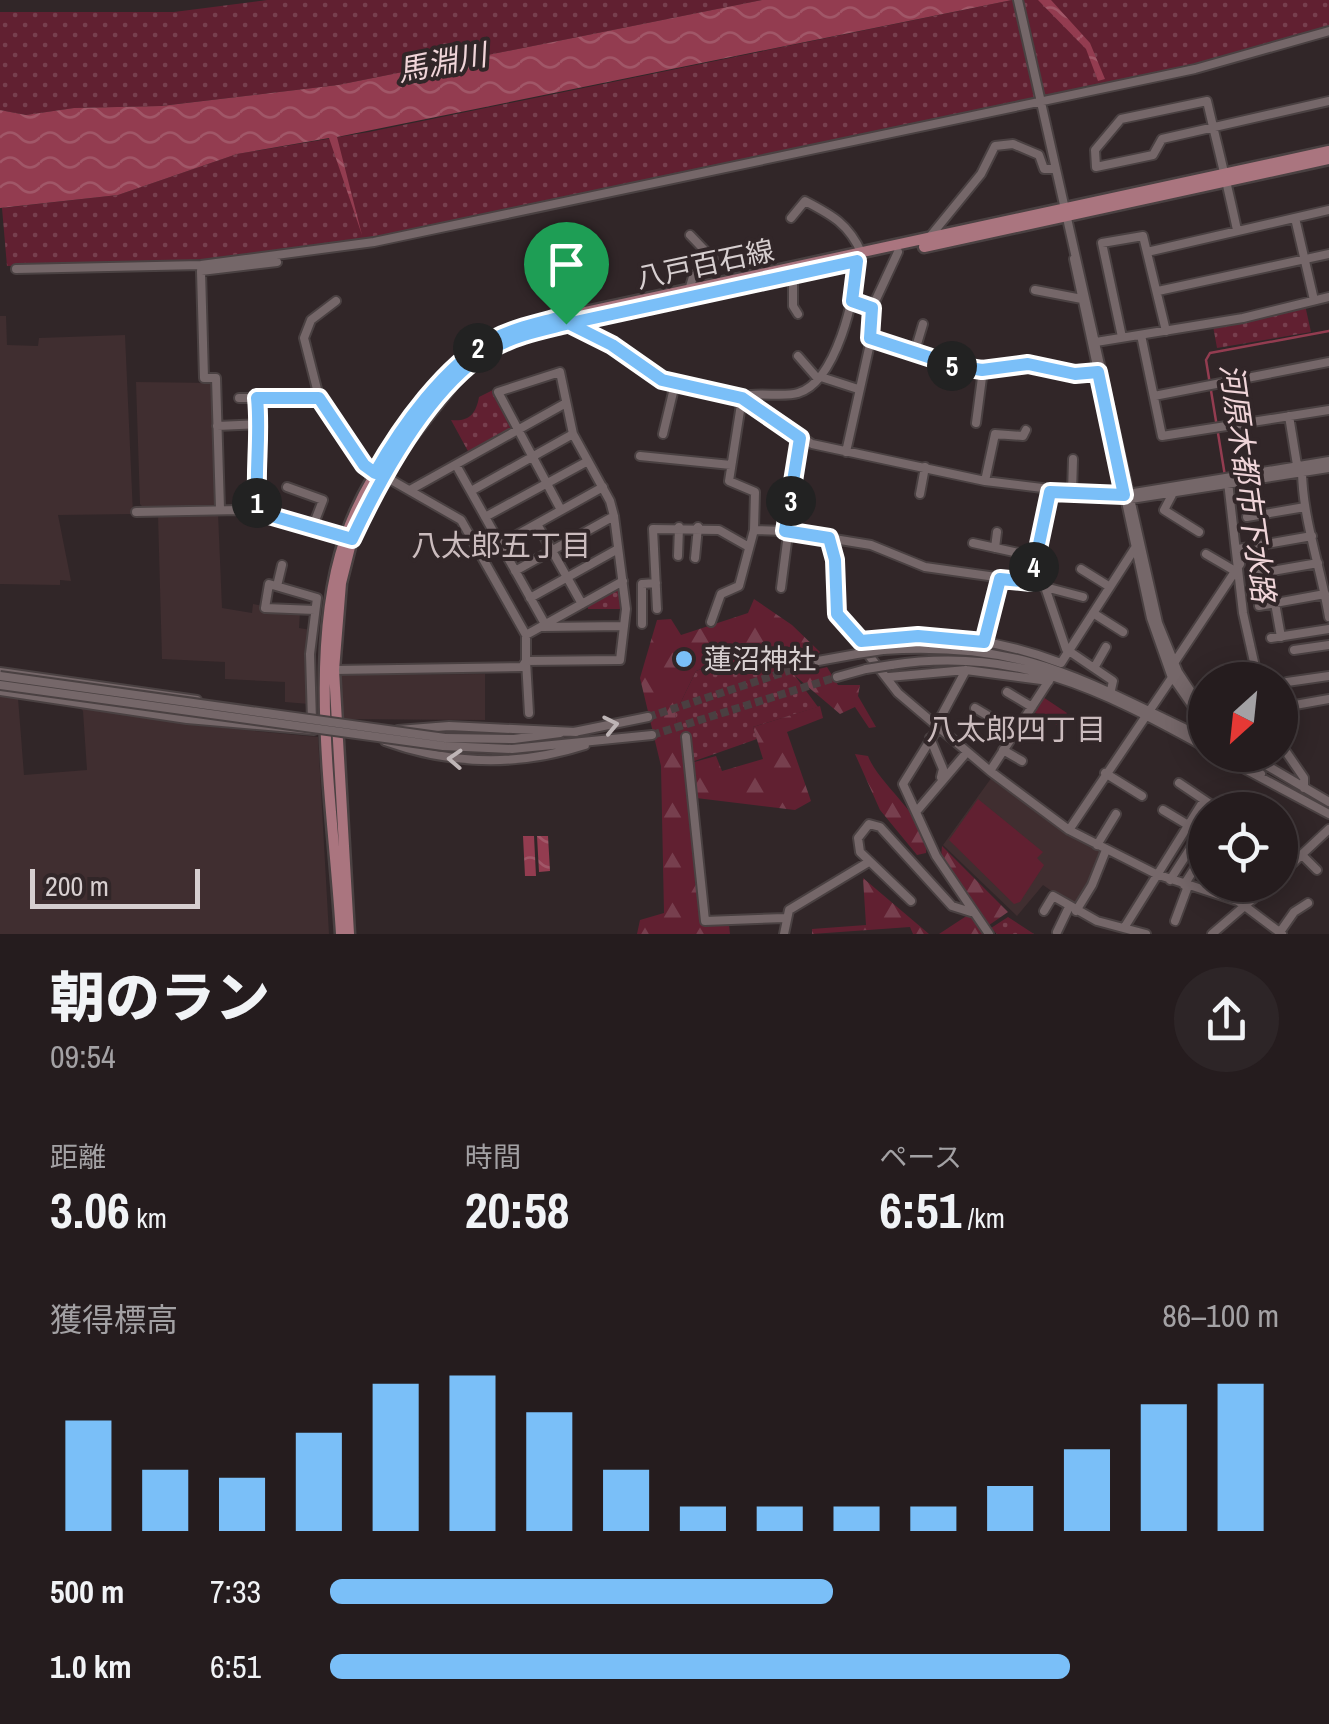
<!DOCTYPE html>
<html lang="ja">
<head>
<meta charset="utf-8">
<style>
	:root { --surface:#251c1e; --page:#2d2527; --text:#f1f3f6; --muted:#a3a1a4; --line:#423a3c; --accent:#7abff8 }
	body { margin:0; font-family:"Archivo Narrow","Noto Sans JP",sans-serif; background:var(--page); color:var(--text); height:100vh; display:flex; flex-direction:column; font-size:38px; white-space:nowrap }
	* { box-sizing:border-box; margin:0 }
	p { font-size:32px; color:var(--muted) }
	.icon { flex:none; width:55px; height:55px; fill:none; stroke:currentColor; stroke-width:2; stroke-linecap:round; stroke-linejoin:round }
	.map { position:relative; height:934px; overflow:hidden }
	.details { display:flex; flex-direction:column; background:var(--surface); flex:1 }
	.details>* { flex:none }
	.needle { width:65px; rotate:207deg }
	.fabs { position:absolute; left:1188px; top:662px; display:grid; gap:20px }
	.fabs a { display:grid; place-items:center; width:110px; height:110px; border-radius:50%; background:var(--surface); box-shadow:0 5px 25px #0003,0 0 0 2px var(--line); font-size:50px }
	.scale { position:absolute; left:30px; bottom:25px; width:170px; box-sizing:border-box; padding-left:10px; border:5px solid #d7cfd0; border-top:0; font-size:28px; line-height:35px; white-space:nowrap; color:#d7cfd0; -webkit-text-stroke:8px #312628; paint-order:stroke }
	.pin { position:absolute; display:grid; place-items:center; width:85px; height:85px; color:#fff; margin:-102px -42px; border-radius:50% 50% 50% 0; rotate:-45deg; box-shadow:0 0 10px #0007 }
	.pin .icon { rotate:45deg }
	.km { position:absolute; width:50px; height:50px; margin:-25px; border-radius:50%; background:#222; color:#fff; font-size:28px; line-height:50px; text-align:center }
	.round { display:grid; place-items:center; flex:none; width:105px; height:105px; border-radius:52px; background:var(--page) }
	.overview { display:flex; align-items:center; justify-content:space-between; height:170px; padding:0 50px }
	h1 { font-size:55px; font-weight:800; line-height:75px }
	.metrics { display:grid; grid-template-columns:repeat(3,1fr); gap:15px; height:170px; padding:10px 50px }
	.metrics div { display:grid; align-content:center }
	.metrics b { font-size:50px; font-weight:800 }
	.metrics small { font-size:28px; font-weight:400 }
	.metrics p { font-size:28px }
	.chart { height:280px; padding:20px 50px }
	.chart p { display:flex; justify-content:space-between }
	.chart svg { width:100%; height:180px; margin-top:10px; stroke:var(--accent); stroke-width:6 }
	ul { padding:0 50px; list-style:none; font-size:32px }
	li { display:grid; grid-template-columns:160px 120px 1fr; align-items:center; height:75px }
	li i { height:25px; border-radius:12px; background:var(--accent) }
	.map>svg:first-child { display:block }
</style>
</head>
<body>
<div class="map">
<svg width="1329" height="934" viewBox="0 0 1329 934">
	<defs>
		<pattern id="grass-dots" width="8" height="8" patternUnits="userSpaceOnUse" patternTransform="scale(2.5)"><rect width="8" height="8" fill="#612031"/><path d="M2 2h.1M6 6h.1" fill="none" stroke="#773f4e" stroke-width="1.8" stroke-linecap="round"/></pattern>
		<pattern id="forest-firs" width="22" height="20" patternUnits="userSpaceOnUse" patternTransform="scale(2.5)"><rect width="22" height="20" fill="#612031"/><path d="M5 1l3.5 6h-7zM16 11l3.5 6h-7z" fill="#773f4e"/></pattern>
		<pattern id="water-waves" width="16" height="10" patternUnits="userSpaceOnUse" patternTransform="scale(2.5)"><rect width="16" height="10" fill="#933c50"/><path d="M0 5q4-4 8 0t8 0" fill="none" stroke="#a15768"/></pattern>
	</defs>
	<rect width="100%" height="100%" fill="#312628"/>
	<path fill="#402e30" d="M0 316H6L7 345 38 346 39 338 125 335 133 514 58 515 71 581 60 580V585L0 584Z
		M136 382 213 383 217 507 144 508 140 504Z
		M218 513 222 608 252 613 253 604 300 612 299 628 311 630 309 704 285 702V682L225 679V662L162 659 158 515Z
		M485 674V720L342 719 341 675Z
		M0 695 18 698 24 775 87 770 83 711 79 706 192 725 318 737 329 934H0Z
		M992 777 1065 832 1102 851 1088 887 1074 907 1043 885 1017 916 943 845Z"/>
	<path fill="url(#grass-dots)" d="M267 0H762L338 85 160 106 74 108 26 115 0 110V12H174Z
		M1012 0H1329V28L1188 68 364 241C244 260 128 265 7 266L2 208 118 195 237 154 369 132Z
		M1305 305 1311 332 1217 348 1213 326Z
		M493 390 513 427 469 453 451 420C469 422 476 414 479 397Z
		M619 586 622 609H588V604Z
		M760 646 787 665 818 707 753 727 757 739 686 764 675 714 696 671Z
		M1008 917 1034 934H997L991 928Z"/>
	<path fill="url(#forest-firs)" d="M754 599 792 625 820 652 815 657 819 669 827 667 838 685H860L858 696 876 727 869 728 855 707 840 714 760 646 696 671 675 714 687 764 716 756 722 771 763 759 753 727 820 706 823 718 787 732 811 801 795 810 688 797 703 924 729 925 730 934H637L640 920 664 913 661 766 640 678 657 620 671 619 681 635 748 613Z
		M855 754 868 756C880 787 930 819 926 853L917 855 880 810Z
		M942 846 1008 912 982 930 984 934H939L974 911 941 858Z
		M863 878 929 934H913L910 927 812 934V929L866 925Z"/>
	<path fill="#612031" d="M1043 697 1067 713 1059 726 1033 712Z
		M978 799 1043 852 1037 858 1044 865 1020 902 1014 904 949 840Z"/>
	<path fill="url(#water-waves)" d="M762 0H1012L337 137 362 235 329 138 237 154 118 195 0 208V110L26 115 74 108 161 106 338 85Z
		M1038 0H1051L1090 43 1105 79 1098 81 1086 49Z
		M523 836H534L536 876H525Z
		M537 836H548L550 871 539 872Z"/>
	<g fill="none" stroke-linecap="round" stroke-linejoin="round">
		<path stroke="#933c50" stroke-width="2.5" d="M1225 476 1206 360 1210 353 1329 331
			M1241 623 1253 674"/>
		<path stroke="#4a3f41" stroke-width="8" stroke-dasharray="8 4" stroke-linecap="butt" d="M648 717 818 661
			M652 735 837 677"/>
		<defs>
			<path id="minor" d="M1018 0 1158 623 1178 672 1205 713
				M791 218 805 201C832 215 849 224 862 254
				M1295 218 1314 300
				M1237 230C1228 187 1217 144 1207 101L1121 119 1095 150 1096 167 1153 155 1162 139 1329 101
				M928 239 981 174 995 146 1013 144 1039 155 1044 169H1056
				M1147 252 1329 210
				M1074 259 1151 618 1171 675 1205 724
				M16 269 201 265 374 242 1195 69 1329 31
				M793 275V306L798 314
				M689 290 693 277 713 259 690 235
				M1035 290 1082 299
				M1158 291 1329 254
				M872 308 898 252
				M566 324 612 345 662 380 742 398 812 444 985 481 1131 499 1329 468
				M1141 335 1162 436 1329 410
				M1122 337 1102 243 1143 236 1166 331
				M870 338 956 366 983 370 1028 365 1075 374 1099 371
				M1096 342 1243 318 1329 297
				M914 354 923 324
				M798 356 818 379
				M821 377 858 389
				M1228 383 1234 425
				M1154 396 1329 362
				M239 398H319
				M257 398C261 437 254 474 258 512
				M742 398 729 481 755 492 754 530
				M746 401 751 395C765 393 785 397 798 393 836 382 856 296 857 261
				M1289 416 1298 471
				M976 423 983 370
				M217 426 260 424
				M663 434 675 384
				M800 438 785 531 871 545 925 567 1031 582 1050 492
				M846 452 869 348 872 308 852 301
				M640 456 731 465
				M456 465 545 624
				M1302 472C1303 521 1321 568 1329 617
				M985 481 995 434 1023 436 1026 430
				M1228 482 1243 613 1258 680
				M287 487 323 500 313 526
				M410 490 566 403
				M471 491 573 434
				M1072 493 1073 459
				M1173 493 1164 510 1199 532
				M920 494 925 467
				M1128 494 1329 461
				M220 509 216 378H204L201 271 277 262
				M136 512 240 510 347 537
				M485 517 588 461
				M1247 517 1305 507
				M537 524 582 604
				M829 539 835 561 837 614 898 693 990 771 1069 830 1156 874 1238 901 1282 934
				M973 543 1037 557
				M995 548 997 532
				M1238 549 1312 536
				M1206 554 1235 571
				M481 555 603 487
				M678 556 679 527
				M695 558 698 527
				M1081 569 1110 587
				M515 571 614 516
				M1255 574 1318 563
				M1031 582 1045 587 1066 649 1113 681 1111 690
				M277 586 282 565
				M1045 587 1083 597
				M781 588 788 534
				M530 598 618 549
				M1275 603 1281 637
				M1259 606 1325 594
				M657 609 653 529 719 530 749 547
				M1093 613 1123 632
				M711 622 721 594 739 586 754 530 785 531
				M642 624V584L656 583
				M543 627 624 626
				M526 635 623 581
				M1271 638 1329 629
				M861 641C928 630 997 639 1061 663L1135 548
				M984 641 1000 579
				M883 650C1028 641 1081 680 1205 738
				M1294 650 1329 645
				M818 661 857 654
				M1174 663 1240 564
				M891 665C1015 646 1100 689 1205 747
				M1094 668 1106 647
				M334 670 522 667 526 661V635L461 520 365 465 320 401 304 338 311 320 336 301
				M0 672 197 700
				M837 677 866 669
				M889 677 966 670 1049 681
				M1287 682 1329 676
				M0 691 187 719 314 730
				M1007 692 1032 707
				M1295 705 1329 699
				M975 708 1015 732
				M529 713 526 661 620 660 626 609 614 516 610 501 573 434 560 372 498 392 561 510
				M312 721 310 654 317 598 269 584 265 608 315 610
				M937 724 966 670
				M939 726 903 784 936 856 989 934
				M398 730 449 726 576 732
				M574 732 648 717
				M686 737 705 921 785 918
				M445 738 514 739 560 733
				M930 738 943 769 941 777
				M385 741C451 765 517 767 585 745
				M1280 743 1304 778V788
				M443 746 512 749 652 735
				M1003 750 1022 761
				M1219 755 1329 814
				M1235 755 1261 774
				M1249 755 1329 802
				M990 771 1050 679
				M1105 773 1142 796
				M1179 783 1219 810
				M1163 810 1188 825
				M916 812 967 752
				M1069 830 1175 673
				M1097 845 1116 814
				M1302 855 1317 870
				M1280 875 1329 829
				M1170 880 1199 835
				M1184 885 1205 852
				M911 901 860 852 858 838 869 824 880 827 952 906 971 912
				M1044 911 1053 896 1097 921 1146 934
				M1076 911 1092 885 1106 850
				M1175 921 1188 886
				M1124 928 1204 800
				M1057 932 1069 907
				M1280 932 1294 912 1308 903
				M784 934 789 910 867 863
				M1212 934 1269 885"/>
			<path id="major" d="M924 247 1329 159
				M341 934C334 814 306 653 345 539 359 495 385 456 413 420 463 357 480 340 558 318L1329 151
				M349 934 334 670 341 583 352 539 395 458 460 375 481 356 523 335 639 308"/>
		</defs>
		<use href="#minor" stroke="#4a4142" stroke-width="12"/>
		<use href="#major" stroke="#4a4142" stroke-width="15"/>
		<use href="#minor" stroke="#756769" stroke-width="8"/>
		<use href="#major" stroke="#aa757f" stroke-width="10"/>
		<defs>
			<path id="minor-bridge" d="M857 654 883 650
				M866 669 891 665
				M0 676 445 738
				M0 685 443 746"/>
		</defs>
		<use href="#minor-bridge" stroke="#4a4142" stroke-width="12" stroke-linecap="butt"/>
		<use href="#minor-bridge" stroke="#756769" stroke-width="8"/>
	</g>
	<defs><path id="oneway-chevron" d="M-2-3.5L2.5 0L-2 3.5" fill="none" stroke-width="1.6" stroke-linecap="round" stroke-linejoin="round" transform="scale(2.5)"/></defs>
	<g stroke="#beb5b6">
		<use href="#oneway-chevron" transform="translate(611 725) rotate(-12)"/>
		<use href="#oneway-chevron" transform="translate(455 759) rotate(-177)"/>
	</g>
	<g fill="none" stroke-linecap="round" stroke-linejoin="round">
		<defs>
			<path id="route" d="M566 324C542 330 516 335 493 348 431 384 382 475 352 539L258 512C254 474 261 437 257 398H319L364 465 375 473C401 427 445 365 492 340 512 329 536 324 558 318L612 345 662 380 742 398 800 438 785 531 829 538 835 560 837 614 861 641 918 636 984 642 1000 579 1031 582 1050 492 1124 495 1098 372 1075 374 1028 364 982 370 956 366 870 338 872 308 852 301 857 261 566 324"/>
		</defs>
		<use href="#route" stroke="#fff" stroke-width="20"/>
		<use href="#route" stroke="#7abff8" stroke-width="12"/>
	</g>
	<circle fill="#7abff8" stroke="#312628" stroke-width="4" cx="684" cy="659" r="10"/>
	<g text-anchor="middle" stroke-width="8" stroke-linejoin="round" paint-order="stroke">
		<g font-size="28" fill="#d7cfd0" stroke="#312628">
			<text transform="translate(705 264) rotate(-12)" y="10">八戸百石線</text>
		</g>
		<g font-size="28" fill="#d7cfd0" stroke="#312628" text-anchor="start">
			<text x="704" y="669">蓮沼神社</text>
		</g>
		<g font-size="30" font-style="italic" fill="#f0d5d9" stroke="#312628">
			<text transform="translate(442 63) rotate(-11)" y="10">馬淵川</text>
			<text transform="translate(1247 483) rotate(82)" y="10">河原木都市下水路</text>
		</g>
		<g font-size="30" fill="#cbbcbe" stroke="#312628">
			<text x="501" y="556">八太郎五丁目</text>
			<text x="1016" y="740">八太郎四丁目</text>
		</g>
	</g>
</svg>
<div class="fabs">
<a><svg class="needle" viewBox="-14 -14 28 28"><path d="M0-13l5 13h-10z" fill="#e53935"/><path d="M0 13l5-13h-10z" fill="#a3a1a4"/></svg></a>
<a><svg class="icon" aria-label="locate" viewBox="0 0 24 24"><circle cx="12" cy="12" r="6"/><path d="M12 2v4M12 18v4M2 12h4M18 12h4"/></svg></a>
</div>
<div class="scale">200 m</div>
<div class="pin" style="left:566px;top:324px;background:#1e9e55"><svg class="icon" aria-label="arrive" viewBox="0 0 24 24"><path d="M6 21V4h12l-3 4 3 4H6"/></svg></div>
<b class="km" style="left:257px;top:503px">1</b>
<b class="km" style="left:478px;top:348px">2</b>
<b class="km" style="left:791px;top:501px">3</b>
<b class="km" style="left:1034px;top:567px">4</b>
<b class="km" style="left:952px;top:366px">5</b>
</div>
<section class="details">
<div class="overview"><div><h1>朝のラン</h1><p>09:54</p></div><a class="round"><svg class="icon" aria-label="share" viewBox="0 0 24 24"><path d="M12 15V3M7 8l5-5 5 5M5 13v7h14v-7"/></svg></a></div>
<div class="metrics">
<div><p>距離</p><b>3.06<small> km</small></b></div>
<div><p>時間</p><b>20:58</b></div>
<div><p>ペース</p><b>6:51<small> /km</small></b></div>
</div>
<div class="chart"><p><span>獲得標高</span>86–100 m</p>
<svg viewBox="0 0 160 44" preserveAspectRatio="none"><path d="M5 44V17M15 44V29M25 44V31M35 44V20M45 44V8M55 44V6M65 44V15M75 44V29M85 44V38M95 44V38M105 44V38M115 44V38M125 44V33M135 44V24M145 44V13M155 44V8"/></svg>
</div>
<ul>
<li><b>500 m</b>7:33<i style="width:53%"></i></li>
<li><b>1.0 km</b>6:51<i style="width:78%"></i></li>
</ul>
</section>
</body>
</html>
